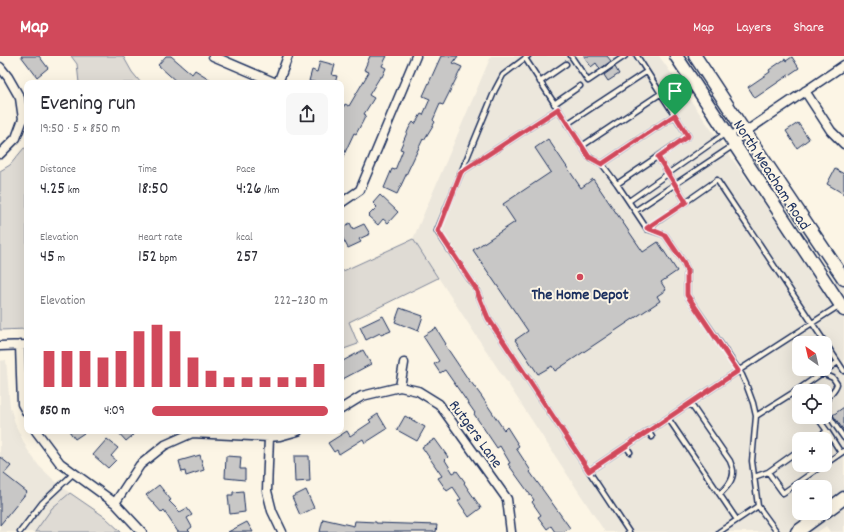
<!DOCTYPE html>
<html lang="en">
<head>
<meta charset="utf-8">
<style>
	:root { --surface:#fff; --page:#f7f7f7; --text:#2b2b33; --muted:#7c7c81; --accent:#d1495b }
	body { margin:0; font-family:Dekko,sans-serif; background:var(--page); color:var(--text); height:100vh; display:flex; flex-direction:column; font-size:15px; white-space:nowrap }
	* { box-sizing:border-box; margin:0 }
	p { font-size:13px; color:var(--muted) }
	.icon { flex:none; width:22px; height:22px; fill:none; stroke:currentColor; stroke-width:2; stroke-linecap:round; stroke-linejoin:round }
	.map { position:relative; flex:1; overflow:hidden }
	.panel { position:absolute; left:24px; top:24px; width:320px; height:354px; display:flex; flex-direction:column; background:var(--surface); border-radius:8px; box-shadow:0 4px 16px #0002 }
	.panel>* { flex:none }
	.needle { width:26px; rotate:326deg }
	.tools { position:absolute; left:792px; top:280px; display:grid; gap:8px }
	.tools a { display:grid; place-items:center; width:40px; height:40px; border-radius:8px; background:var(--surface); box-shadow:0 4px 16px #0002; font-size:20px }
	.pin { position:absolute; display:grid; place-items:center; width:34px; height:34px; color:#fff; margin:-41px -17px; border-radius:50% 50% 50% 0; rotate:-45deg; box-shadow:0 0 4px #0007 }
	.pin .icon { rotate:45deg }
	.round { display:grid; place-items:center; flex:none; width:42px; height:42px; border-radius:8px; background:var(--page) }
	.overview { display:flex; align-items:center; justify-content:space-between; height:68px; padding:0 16px }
	h1 { font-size:22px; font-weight:600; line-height:30px }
	.stats { display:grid; grid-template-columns:repeat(3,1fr); gap:6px; height:68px; padding:4px 16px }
	.stats div { display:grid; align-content:center }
	.stats b { font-size:17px; font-weight:600 }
	.stats small { font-size:11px; font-weight:400 }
	.stats p { font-size:11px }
	.chart { height:112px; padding:8px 16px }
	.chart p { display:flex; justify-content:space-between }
	.chart svg { width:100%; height:72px; margin-top:4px; stroke:var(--accent); stroke-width:6 }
	ul { padding:0 16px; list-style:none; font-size:13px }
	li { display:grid; grid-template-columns:64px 48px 1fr; align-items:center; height:30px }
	li i { height:10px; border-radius:5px; background:var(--accent) }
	header { display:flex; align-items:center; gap:24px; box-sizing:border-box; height:56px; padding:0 20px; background:var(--accent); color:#fff }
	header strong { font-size:19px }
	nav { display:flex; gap:22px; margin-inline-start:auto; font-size:14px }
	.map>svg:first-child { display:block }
</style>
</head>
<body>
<header>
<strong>Map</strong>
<nav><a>Map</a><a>Layers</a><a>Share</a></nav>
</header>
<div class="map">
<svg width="844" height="476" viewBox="0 0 844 476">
	<rect width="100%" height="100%" fill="#fcf5e5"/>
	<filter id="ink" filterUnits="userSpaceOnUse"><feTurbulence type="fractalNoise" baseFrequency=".025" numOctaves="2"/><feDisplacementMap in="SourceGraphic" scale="8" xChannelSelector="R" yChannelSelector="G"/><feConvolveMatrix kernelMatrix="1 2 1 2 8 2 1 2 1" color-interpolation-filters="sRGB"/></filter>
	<g filter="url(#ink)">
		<path fill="#ece7dc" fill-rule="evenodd" d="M491 0H659L824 232 844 218V476H830L826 470 817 476H605L413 183ZM799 287H825V313H799ZM799 335H825V361H799ZM799 383H825V409H799ZM799 431H825V457H799Z
			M6 304 10 351 16 370 27 393 39 410 55 425 70 437 61 444 35 476H0V305Z"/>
		<path fill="#dfdbd4" stroke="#7d8599" d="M71 0H123L132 16 141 27H79L77 8Z
			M24 92 27 93V273L0 274V115L10 109Z
			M413 183 438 222 349 266 358 288 341 294V216Z
			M70 437 105 461 121 476H35L52 452Z"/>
		<path fill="#c8c7c6" stroke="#1b2f5e" d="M21 0H39L48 12 37 21Z
			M166 0H171L192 18 195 14 216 27H178L158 9Z
			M370 0H387L382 10 386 12 382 21H380L369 39 374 42 364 58 366 59 362 67 356 78 354 77 341 105V56L345 48 349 50 369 16 364 14Z
			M441 0H458L453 7 462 11 443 49 440 48 433 64 435 66 424 84 423 83 397 138 384 132 392 113 395 114 403 94 400 93 409 72 413 66 415 68 421 58 423 59 430 43 423 40Z
			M584 0H607L611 5 600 13 596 7 591 11Z
			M792 1 799 12 755 42 748 31 770 16 769 14 785 3 786 5Z
			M320 5 335 9 332 19 337 20 335 27H318L309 25 312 14 317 16Z
			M615 11 619 18 608 25 604 19Z
			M798 67 809 83 797 92 786 75Z
			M548 83 581 132 593 123 643 196 658 186 677 215 661 226 666 234 657 240 660 245 555 315 552 310 538 318 515 284 528 275 473 194 515 166 503 148 551 116 535 92Z
			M835 113 844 118V138L827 128Z
			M380 139 398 156 388 167 383 163 378 169 368 160 377 151 373 147Z
			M350 167 353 173 364 168 370 178 359 183 361 186 348 192 341 179V172Z
			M400 252 423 260 418 275 395 266Z
			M383 260 391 275 381 279 380 277 366 284 360 271Z
			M436 272 446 288 445 289 470 326H471L482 341 504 374 507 371 519 390 516 392 531 415 530 416 570 472 563 476H555L551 470 547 473 538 461 541 459 532 446 534 444 508 408 510 407 500 390 497 392 474 358 475 357 445 314 440 317 434 308 439 305 423 280Z
			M363 294 371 308 341 324V306Z
			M844 351V375L833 359Z
			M378 358 387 373 365 387 363 383 339 398 337 394 334 396 328 387 347 375 350 380 371 366 369 364Z
			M405 360 425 371 417 385 397 374Z
			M69 375H87L75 383Z
			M117 375H138L126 385Z
			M107 383 118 392 111 400 116 404 108 412 93 399Z
			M435 383 448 401 445 404 453 417 457 415 465 426 464 427 481 452 469 461 458 445 461 443 453 431 447 435 438 422 442 420 422 391Z
			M200 399 204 414 186 420 185 415 182 416 179 405Z
			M226 400 241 401 240 413H245V424L225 422Z
			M294 400H309L310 425 295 426Z
			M0 401 11 410 4 418 27 436 0 469Z
			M159 429 171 444 169 445 180 456 187 452 192 459 187 462 192 471 188 474 190 476H178L164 455 162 457 146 439Z
			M306 434 314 452 300 459 292 441Z
			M243 435 245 456 230 458 228 439H233V436Z
			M323 463 354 470 355 465 376 466V467L437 469 436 476H320Z
			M247 466 253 476H228Z"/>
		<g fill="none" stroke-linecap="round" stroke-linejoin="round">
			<defs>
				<path id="lane" d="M528 0 503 19 495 34 437 175 475 231 488 262 629 476
					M571 0 588 25 625 0
					M525 2 589 101 602 108 617 128 647 173 665 179 684 207 687 215V239L742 319 746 328 753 347 756 360 752 405 758 450 777 476
					M540 26 566 8
					M554 48 580 30
					M567 68 646 16
					M582 90 660 38
					M658 101 686 146
					M602 108 675 59
					M461 116 558 53
					M617 128 688 80 637 0
					M629 145 726 77 742 76
					M635 155 734 89 744 76
					M647 173 717 124 844 315
					M822 317 833 322 837 328C835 335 829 338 827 344 823 355 838 373 844 382
					M799 333 838 306
					M690 347 730 405C731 408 733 412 733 415 734 424 726 432 720 438
					M756 360 799 333 800 335
					M817 361 827 375
					M668 362 737 464
					M648 375 652 381
					M815 383 827 375 841 397
					M626 390 630 396
					M825 408 844 395
					M589 415 738 315 840 249
					M768 416 799 394
					M754 421 768 416 783 437 823 409
					M20 476 42 447 74 417
					M719 476 758 450"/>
				<path id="street" d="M213 0 276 27
					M0 11 8 21 20 42 23 63 16 82 0 98
					M278 27 288 0
					M805 35 831 75 844 88
					M745 76 844 9
					M341 147 360 134 416 0
					M20 289 22 348 27 357
					M0 290 27 289
					M400 331 404 307
					M341 353 362 340 400 331 418 335 439 348 507 443 511 476
					M36 375 60 407 115 447 142 476
					M269 381 267 435 272 455 282 476
					M115 447 140 409 165 389 192 377 269 381 280 380 298 375"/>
				<path id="secondary" d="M676 0 844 254
					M695 0 745 76 844 223
					M825 456 844 442
					M797 476 823 457"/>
			</defs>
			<use href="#lane" stroke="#1b2f5e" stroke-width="7"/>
			<use href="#street" stroke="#1b2f5e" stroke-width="11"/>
			<use href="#secondary" stroke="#1b2f5e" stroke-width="15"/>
			<use href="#lane" stroke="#fcf5e5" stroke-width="4"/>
			<use href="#street" stroke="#fcf5e5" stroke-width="8"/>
			<use href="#secondary" stroke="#fcf5e5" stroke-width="12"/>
		</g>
	</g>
	<g fill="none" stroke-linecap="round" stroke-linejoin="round" filter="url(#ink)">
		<defs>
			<path id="route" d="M558 53 589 101 602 108 675 59 688 80 658 101 686 146 647 172 665 179 684 207 687 215V239L738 315 589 415 488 262 475 231 438 175 461 116Z"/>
		</defs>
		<use href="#route" stroke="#fff" stroke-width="8"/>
		<use href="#route" stroke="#d1495b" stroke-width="5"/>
	</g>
	<circle fill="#d1495b" stroke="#fcf5e5" stroke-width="1.5" cx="580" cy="221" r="4"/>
	<g text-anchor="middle" stroke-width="4" stroke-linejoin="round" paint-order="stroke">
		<g font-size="16" fill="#1b2f5e" stroke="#fcf5e5">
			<text transform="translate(773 118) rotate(57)" y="6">North Meacham Road</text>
			<text transform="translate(477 377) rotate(54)" y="6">Rutgers Lane</text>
		</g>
		<g font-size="16" font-weight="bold" fill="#1b2f5e" stroke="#fcf5e5">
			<text x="580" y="243">The Home Depot</text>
		</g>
	</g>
</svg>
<div class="tools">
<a><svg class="needle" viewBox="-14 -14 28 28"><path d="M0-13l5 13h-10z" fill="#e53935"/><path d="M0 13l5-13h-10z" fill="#7c7c81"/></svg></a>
<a><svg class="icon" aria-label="locate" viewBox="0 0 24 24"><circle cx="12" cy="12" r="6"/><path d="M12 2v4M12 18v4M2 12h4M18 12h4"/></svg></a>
<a>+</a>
<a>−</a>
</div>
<div class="pin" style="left:675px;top:59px;background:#1e9e55"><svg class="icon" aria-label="arrive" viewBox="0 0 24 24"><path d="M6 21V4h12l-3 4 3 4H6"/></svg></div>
<section class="panel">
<div class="overview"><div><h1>Evening run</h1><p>19:50 · 5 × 850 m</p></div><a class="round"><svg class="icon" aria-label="share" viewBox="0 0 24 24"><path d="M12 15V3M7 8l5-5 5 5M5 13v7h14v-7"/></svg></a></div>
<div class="stats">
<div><p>Distance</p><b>4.25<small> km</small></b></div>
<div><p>Time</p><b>18:50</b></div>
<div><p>Pace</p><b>4:26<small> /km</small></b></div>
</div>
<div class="stats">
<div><p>Elevation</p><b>45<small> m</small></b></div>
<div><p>Heart rate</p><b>152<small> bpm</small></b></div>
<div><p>kcal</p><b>257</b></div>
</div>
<div class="chart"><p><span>Elevation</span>222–230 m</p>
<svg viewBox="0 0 160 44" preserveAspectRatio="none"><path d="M5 44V22M15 44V22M25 44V22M35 44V26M45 44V22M55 44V10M65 44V6M75 44V10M85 44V26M95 44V34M105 44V38M115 44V38M125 44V38M135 44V38M145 44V38M155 44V30"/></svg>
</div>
<ul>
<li><b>850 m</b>4:09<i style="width:100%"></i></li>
</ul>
</section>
</div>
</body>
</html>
